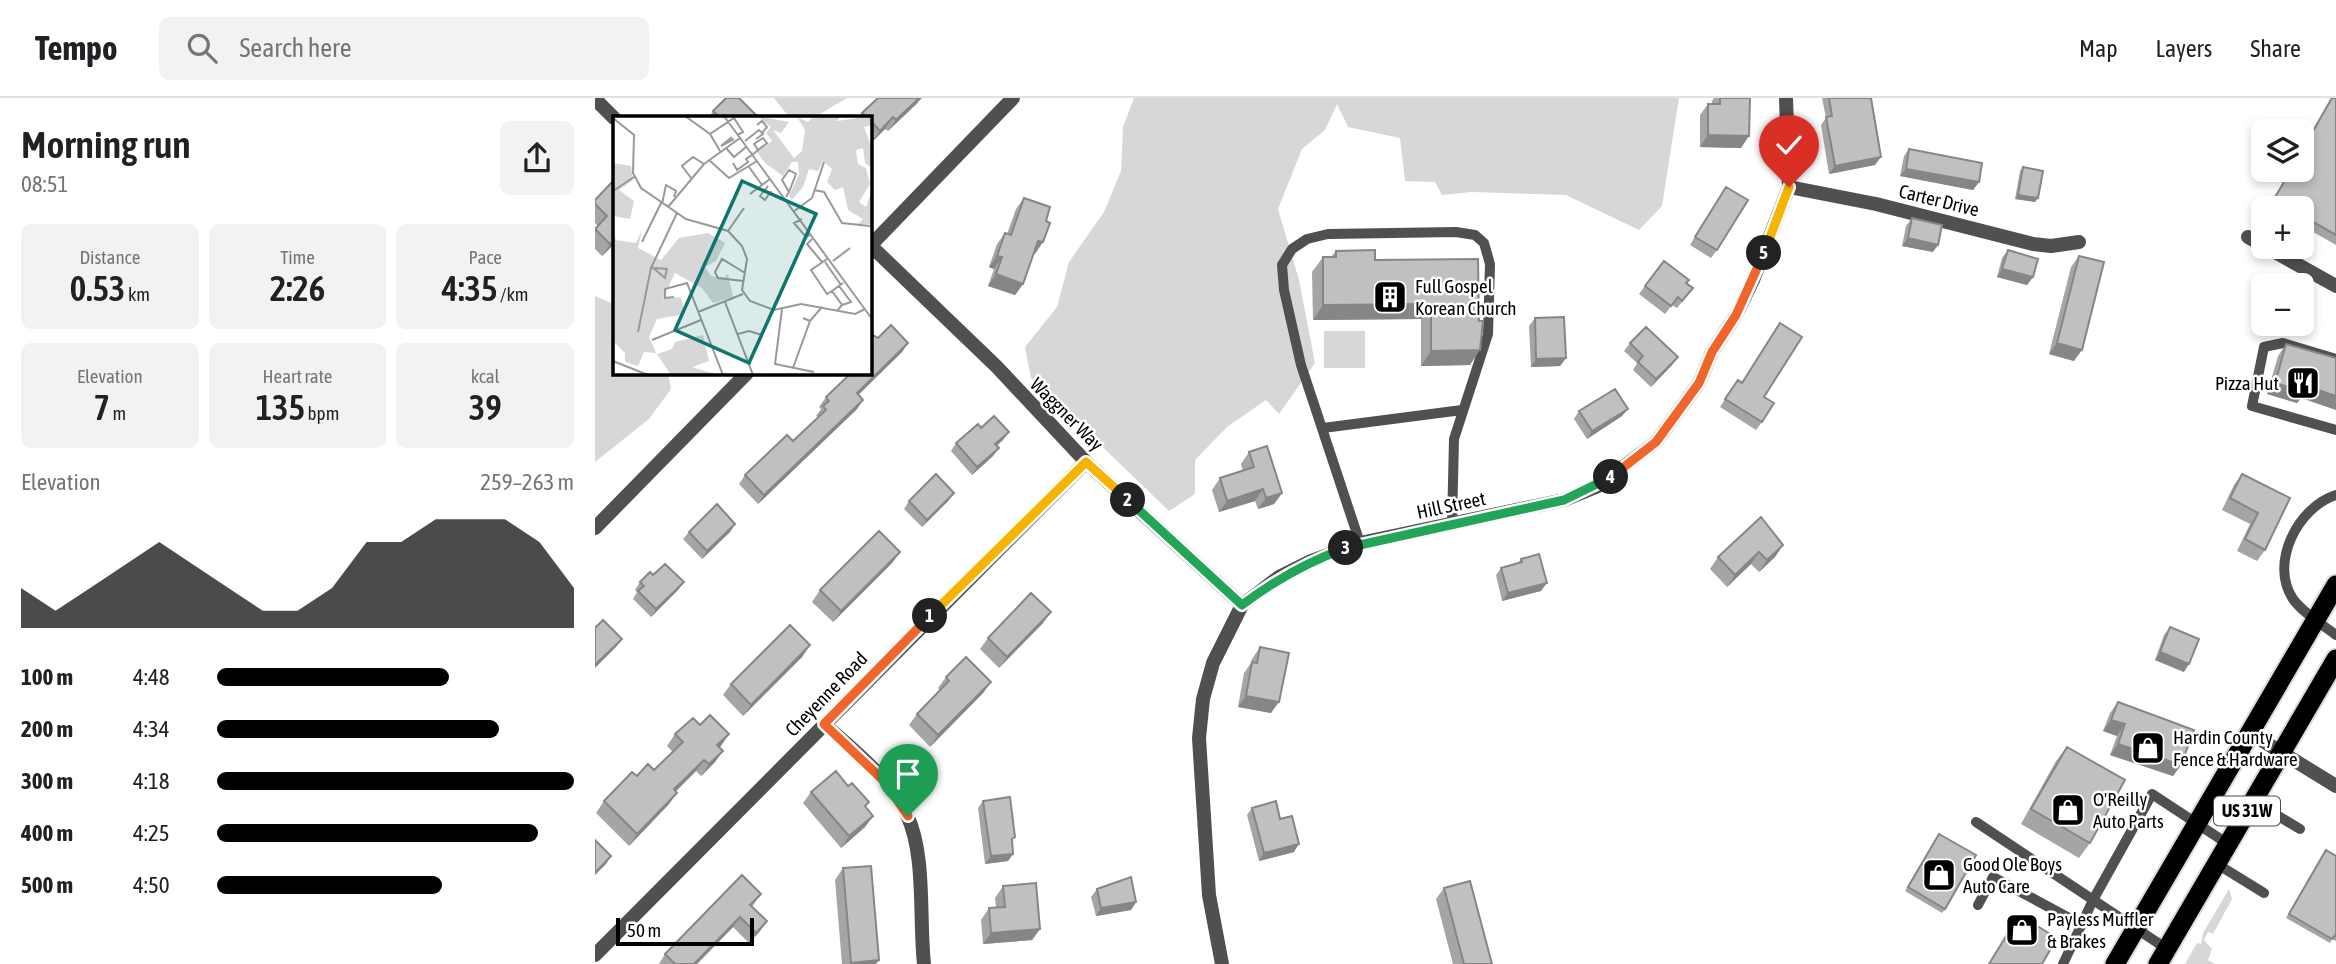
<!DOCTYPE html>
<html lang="en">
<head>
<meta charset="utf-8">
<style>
	:root { --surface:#fff; --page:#f2f2f2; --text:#202124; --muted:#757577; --line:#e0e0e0; --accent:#000 }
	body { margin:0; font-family:"Asap Condensed",sans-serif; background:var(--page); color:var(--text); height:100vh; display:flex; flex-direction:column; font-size:26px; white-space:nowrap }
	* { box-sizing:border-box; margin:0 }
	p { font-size:23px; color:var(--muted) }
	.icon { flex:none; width:38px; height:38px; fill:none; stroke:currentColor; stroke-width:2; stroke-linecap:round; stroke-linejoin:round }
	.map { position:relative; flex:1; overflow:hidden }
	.panel { display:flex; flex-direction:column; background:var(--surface); width:595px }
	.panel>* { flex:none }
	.tools { position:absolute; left:1656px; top:21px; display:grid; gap:14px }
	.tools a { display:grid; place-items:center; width:63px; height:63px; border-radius:10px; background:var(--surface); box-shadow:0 4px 10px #0003; font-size:35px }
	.scale { position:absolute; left:21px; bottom:18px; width:138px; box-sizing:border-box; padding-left:7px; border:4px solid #000; border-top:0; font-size:19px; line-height:24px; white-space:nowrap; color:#000; -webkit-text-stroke:5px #fff; paint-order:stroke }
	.pin { position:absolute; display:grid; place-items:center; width:60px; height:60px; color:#fff; margin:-72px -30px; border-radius:50% 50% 50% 0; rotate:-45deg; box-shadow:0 0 7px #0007 }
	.pin .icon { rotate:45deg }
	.km { position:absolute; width:35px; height:35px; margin:-18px; border-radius:50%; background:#222; color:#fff; font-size:19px; line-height:35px; text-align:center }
	.round { display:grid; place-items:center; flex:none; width:74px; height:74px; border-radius:10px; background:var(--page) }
	.summary { display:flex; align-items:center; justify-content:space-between; height:119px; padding:0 21px }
	h1 { font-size:38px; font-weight:600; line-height:52px }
	.stats { display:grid; grid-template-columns:repeat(3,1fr); gap:10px; height:119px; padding:7px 21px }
	.stats div { display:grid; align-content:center; border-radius:10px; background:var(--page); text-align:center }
	.stats b { font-size:35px; font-weight:600 }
	.stats small { font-size:19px; font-weight:400 }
	.stats p { font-size:19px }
	.chart { height:196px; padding:14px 21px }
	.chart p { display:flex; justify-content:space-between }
	.chart svg { width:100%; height:126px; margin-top:7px; fill:var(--accent); opacity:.7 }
	ul { padding:0 21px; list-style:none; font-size:23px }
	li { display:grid; grid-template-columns:112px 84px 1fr; align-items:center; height:52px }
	li i { height:18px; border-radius:9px; background:var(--accent) }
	header { display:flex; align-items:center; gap:42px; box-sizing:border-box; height:98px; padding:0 35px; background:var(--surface); border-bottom:2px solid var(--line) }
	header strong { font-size:33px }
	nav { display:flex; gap:38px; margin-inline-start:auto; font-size:24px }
	.search { width:490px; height:63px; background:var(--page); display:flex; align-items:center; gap:18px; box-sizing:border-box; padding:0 24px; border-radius:10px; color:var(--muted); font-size:26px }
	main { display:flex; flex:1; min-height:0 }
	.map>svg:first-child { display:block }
</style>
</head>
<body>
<header>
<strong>Tempo</strong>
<div class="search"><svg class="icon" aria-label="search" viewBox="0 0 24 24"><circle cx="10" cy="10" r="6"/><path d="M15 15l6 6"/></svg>Search here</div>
<nav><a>Map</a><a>Layers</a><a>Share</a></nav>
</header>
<main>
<section class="panel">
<div class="summary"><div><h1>Morning run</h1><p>08:51</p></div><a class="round"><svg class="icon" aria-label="share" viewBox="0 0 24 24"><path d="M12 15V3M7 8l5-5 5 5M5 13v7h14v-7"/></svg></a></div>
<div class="stats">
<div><p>Distance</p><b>0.53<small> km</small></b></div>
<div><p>Time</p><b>2:26</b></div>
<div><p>Pace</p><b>4:35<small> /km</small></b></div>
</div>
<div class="stats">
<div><p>Elevation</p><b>7<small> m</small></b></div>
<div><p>Heart rate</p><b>135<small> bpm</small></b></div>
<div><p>kcal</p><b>39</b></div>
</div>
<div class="chart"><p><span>Elevation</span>259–263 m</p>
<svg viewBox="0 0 160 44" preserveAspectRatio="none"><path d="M0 44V30L10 38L20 30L30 22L40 14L50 22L60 30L70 38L80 38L90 30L100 14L110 14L120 6L130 6L140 6L150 14L160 30V44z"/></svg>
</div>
<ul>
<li><b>100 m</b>4:48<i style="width:65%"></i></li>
<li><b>200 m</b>4:34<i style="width:79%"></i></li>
<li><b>300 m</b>4:18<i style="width:100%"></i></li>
<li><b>400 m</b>4:25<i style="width:90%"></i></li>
<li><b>500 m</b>4:50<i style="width:63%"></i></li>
</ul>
</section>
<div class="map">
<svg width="1741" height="866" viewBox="0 0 1741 866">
	<rect width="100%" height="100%" fill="#fff"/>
	<path fill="#d7d7d7" d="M179 0H252L220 19H194Z
		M539 0H1084L1067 108 1044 132 971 97 877 94 847 97 840 84 810 83 805 40 753 29 742 6 730 32 707 51 683 111 704 182 720 265 684 316 671 302 632 329 600 362V396L574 413 436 280 430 249 462 209 474 164 509 114 526 73 528 29Z
		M0 198 19 206V275H73L76 291 54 321 0 364Z
		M729 233H770V270H729Z
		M1634 791 1637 801 1618 836 1613 834 1609 842 1617 851 1613 862 1620 866H1590L1602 845 1606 846 1608 835Z"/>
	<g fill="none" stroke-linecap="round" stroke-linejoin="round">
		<defs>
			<path id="trunk" d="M1520 866 1741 487
				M1563 866 1741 561"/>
		</defs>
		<use href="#trunk" stroke="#dbdbdb" stroke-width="23"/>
		<path stroke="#505050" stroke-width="10" d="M1741 261 1688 245 1669 249 1657 308 1741 332
			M728 330 867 312
			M1741 397C1703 409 1674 465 1698 501 1708 515 1728 527 1741 537
			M765 445 706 267 689 192 687 167 697 151 712 141 733 136 861 134 880 137 889 145 895 166 893 236 859 341 857 427
			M1658 703 1705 731
			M1381 724 1572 851
			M1622 766 1669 795
			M1383 807 1398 779 1487 827
			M1468 866 1498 802 1557 696 1633 746"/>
		<path stroke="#505050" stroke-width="14" d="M0 1 19 20
			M1194 89 1281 106 1438 146 1456 148 1484 144
			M1653 139 1668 147
			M275 147 402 269 491 364 647 507
			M275 148 418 0
			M1671 149 1741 188
			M0 430 152 275
			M229 626C258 652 296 681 312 717 331 757 324 821 329 866
			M1655 635 1741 688
			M0 857 491 364"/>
		<path stroke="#505050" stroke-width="14" d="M627 866 614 797 604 640 608 601 618 565 647 507 684 479 716 463 765 445 969 402 1003 388 1061 344 1104 285 1117 254 1141 217 1158 182 1194 89 1191 0"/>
		<use href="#trunk" stroke="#000" stroke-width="19"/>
	</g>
	<path fill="#a5a5a5" d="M1119 0H1155L1146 50 1105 49V17L1113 6H1117V3Z
		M1227 0H1276L1280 67 1234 76 1226 27 1231 20Z
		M1736 0H1741V147L1706 127V110H1677L1674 109 1695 72H1706V52Z
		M324 4 293 33 290 31 277 44 275 42V19H264L267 15Z
		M118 13 163 19H114Z
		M1314 51 1384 84 1378 92 1305 78 1309 58Z
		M1428 69 1443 100 1440 104 1420 101 1425 73Z
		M19 82V146L7 158 0 151V130L3 128 0 125V102Z
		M1126 96 1122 152 1116 160 1095 147Z
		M429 100 440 156 438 155 428 186 420 197 393 188 399 171 394 169 402 146 410 135 412 136 421 111Z
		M1317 120 1338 154 1307 148 1311 128Z
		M1413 152 1438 179 1432 187 1402 179 1407 160Z
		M741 153 780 162 883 161 875 267 826 268V221L718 222 717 174 728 159H736Z
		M1484 158 1479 263 1454 256 1476 169Z
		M1092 185 1098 190 1082 210 1077 207 1070 216 1044 196 1050 188Z
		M940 220 971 260 965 268 936 269 934 228Z
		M283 240 313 245 307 254 263 297 268 302 262 311 163 406 144 386 150 377 198 343 223 319 221 318 226 311 224 309 231 299 275 275Z
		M1035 245 1083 259 1077 267 1056 289 1038 272 1042 265 1029 253Z
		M1691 246 1706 300 1702 305 1672 296 1683 258Z
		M1137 290 1169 299 1167 324 1161 332 1125 309Z
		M1033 311 1027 318 992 341 979 321 984 313Z
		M386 330 408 342 402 347 398 358 377 377 356 353 361 345Z
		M654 354 687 395 679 406 663 411 660 403 624 414 617 392 625 380 648 373 646 366Z
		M1647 376 1695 400 1670 452 1662 463 1642 453 1655 426 1627 412 1639 387Z
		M354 402 327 429 309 411 314 403Z
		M140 426 135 434 107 461 88 441 94 434Z
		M1188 447 1180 459 1164 474 1156 466 1132 489 1115 471 1123 459Z
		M305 454 297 465 238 524 217 504 225 492Z
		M926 461 946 493 907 503 901 477 906 470 923 465Z
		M45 484 83 492 56 519 38 501 42 494 40 492Z
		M448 525 404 570 385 551 393 540Z
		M1575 529 1589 574 1560 562 1569 537Z
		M215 547 207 559 148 618 128 597 136 586Z
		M665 549 676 615 643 609 649 575 656 565 657 561Z
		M351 579 396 584 388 595 335 649 314 627 322 616 345 592 343 590Z
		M1523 604 1586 667 1578 678 1515 657 1522 638 1508 633 1515 615Z
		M105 627 134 636 124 649 120 664 106 678 101 673 81 693 74 706 34 748 1 715 9 703 42 678 59 672 78 654 72 648 80 636Z
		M1472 649 1495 745 1484 760 1426 726 1461 663Z
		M216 694 271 709 278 718 270 729 246 750 208 705Z
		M388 703 417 743 418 756 413 763 390 766 383 710Z
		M657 710 685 721 699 754 664 763 652 717Z
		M1341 740 1350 811 1347 815 1310 793Z
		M1728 756 1741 758V843L1737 841 1735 845 1691 820Z
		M248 770 284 862 281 866H247L240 782Z
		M408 788 445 831 437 842 388 846 386 822 394 810 401 809 400 800Z
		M849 790 897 866H858L841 801Z
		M502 791 541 804 536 812 501 818 496 799Z
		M166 796 157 809 172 823 165 833 154 845 138 829 102 866H64L70 856Z"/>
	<path fill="#868686" d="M324 0H327L293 33 301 22Z
		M298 19 290 31 277 44 285 33Z
		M1113 37 1154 38 1146 50 1105 49Z
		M1286 59 1280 67 1234 76 1240 68Z
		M1311 71 1384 84 1378 92 1305 78Z
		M1423 97 1443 100 1440 104 1420 101Z
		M1313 140 1343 147 1338 154 1307 148Z
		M19 142V146L7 158 15 146Z
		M443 143 448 144 440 156 435 154Z
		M402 158 407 159 399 171 394 169Z
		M1407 171 1438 179 1432 187 1402 179Z
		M401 176 428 186 420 197 393 188Z
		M836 206 826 221 718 222 728 207Z
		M313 245 307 254 255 305 262 295Z
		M1462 245 1487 252 1479 263 1454 256Z
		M885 252 875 267 826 268 836 253Z
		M1083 259 1077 267 1056 289 1061 281Z
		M971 260 965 268 936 269 941 261Z
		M1680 285 1712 288 1741 298V312L1706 300 1702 305 1672 296Z
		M268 302 262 311 163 406 169 397Z
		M1033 311 1027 318 992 341 997 333Z
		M414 334 408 342 395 354 400 346Z
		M404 350 398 358 377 377 382 369Z
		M668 391 660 403 624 414 632 403Z
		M359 395 354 402 327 429 332 422Z
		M687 395 679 406 663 411 671 400Z
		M140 426 135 434 107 461 112 453Z
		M1188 447 1180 459 1164 474 1172 462Z
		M305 454 297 465 238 524 246 513Z
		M1164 454 1156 466 1132 489 1140 477Z
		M89 484 83 492 56 519 61 511Z
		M952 485 946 493 907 503 913 495Z
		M456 514 448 525 404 570 412 559Z
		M27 541 21 549 0 570V567Z
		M215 547 207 559 148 618 156 607Z
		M1565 554 1594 566 1589 574 1560 562Z
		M396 584 388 595 335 649 343 637Z
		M651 598 684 604 676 615 643 609Z
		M1516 622 1530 626 1522 638 1508 633Z
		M134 636 126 648 114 658 122 647Z
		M1523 646 1586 667 1578 678 1515 657Z
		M128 653 120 664 106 678 114 666Z
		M109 662 101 673 71 703 79 691Z
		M82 695 74 706 34 748 42 736Z
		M278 718 270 729 246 750 254 738Z
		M704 746 699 754 664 763 669 755Z
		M418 756 413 763 390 766 396 758Z
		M16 758 11 766 0 777V775Z
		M541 804 536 812 501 818 506 810Z
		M145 819 138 829 102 866H99Z
		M172 823 165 833 154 845 161 835Z
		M445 831 437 842 388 846 396 835Z
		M284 862 281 866H255L256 865Z"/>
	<path fill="#c0c0c0" stroke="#868686" stroke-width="2" d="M131 0H144L163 19H125L118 13Z
		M283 0H324L301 22 298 19 285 33 275 22V19H272L267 15Z
		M1125 0H1155L1154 38 1113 37V6H1125Z
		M1234 0H1276L1286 59 1240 68 1231 19 1237 18Z
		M1737 0H1741V137L1706 117V110H1695L1679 101 1696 72H1706V54Z
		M1314 51 1387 65 1384 84 1311 71Z
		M1428 69 1448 73 1443 100 1423 97Z
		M19 82V142L15 146 0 131 12 118 0 106V102Z
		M1131 89 1153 102 1122 152 1100 139Z
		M429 100 455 109 451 123 455 125 448 144 443 143 428 186 401 176 407 159 402 158 410 135 416 137Z
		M1317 120 1347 127 1343 147 1313 140Z
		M780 152V162L883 161 884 223H888L885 252 836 253V206L728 207V159H741V153Z
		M1413 152 1443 161 1438 179 1407 171Z
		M1484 158 1509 164 1487 252 1462 245Z
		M1069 163 1094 182 1091 185 1098 190 1087 203 1083 199 1076 208 1050 188Z
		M969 219 971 260 941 261 940 220Z
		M1185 225 1207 239 1169 299 1179 305 1167 324 1130 301 1143 282 1147 285Z
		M296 227 313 245 262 295 268 302 169 397 150 377 192 337 198 343 231 312 228 308 234 303 231 299 256 275H275V240L278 237 283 240Z
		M1051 229 1083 259 1061 281 1043 264 1048 258 1035 245Z
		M1691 246 1741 260V298L1712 288 1710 294 1680 285Z
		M1020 291 1033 311 997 333 984 313Z
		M399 318 414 334 400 346 404 350 382 369 361 345 383 326 386 330Z
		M672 348 687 395 671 400 668 391 632 403 625 380 659 369 654 354Z
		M341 376 359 395 332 422 314 403Z
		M1647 376 1695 400 1670 452 1650 441 1663 415 1635 400Z
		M122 406 140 426 112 453 94 434Z
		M1166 419 1188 447 1172 462 1164 454 1140 477 1123 459Z
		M284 433 305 454 246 513 225 492Z
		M944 456 952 485 913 495 906 470 927 464 926 461Z
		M70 466 89 484 61 511 43 493 49 488 45 484 55 474 58 477Z
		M436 495 456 514 412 559 393 540Z
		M8 522 27 541 0 567V530Z
		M195 527 215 547 156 607 136 586Z
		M1575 529 1604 541 1594 566 1565 554Z
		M665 549 694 555 684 604 651 598 657 564 662 565Z
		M371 559 396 584 343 637 322 616 354 583 351 579Z
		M1523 604 1599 632 1586 667 1523 646 1530 626 1516 622Z
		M115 617 134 636 122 647 128 653 114 666 109 662 79 691 82 695 42 736 9 703 37 674 42 678 53 666 59 672 88 644 80 636 98 620 105 627Z
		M1472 649 1530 682 1495 745 1436 711Z
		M241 673 253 688 257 685 274 704 270 708 278 718 254 738 216 694Z
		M415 699 420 739 417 741 418 756 396 758 388 703Z
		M681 703 685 721 697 718 704 746 669 755 657 710Z
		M1344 736 1381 757 1350 811 1313 789Z
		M0 742 16 758 0 775Z
		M1731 752 1741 758V838L1740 837 1737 841 1694 816Z
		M276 768 284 862 256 865 248 770Z
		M147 777 166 796 155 807 172 823 161 835 145 819 99 866H80L70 856Z
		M536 779 541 804 506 810 502 791Z
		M875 783 897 866H869L849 790Z
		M441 785 445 831 396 835 394 810 410 809 408 788Z
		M1424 817 1462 840 1447 866H1394Z"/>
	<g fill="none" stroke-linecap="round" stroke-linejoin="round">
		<defs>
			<path id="split-1" d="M313 718 290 684 229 626 335 518"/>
			<path id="split-2" d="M335 518 491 364 533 402"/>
			<path id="split-3" d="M533 402 647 507C680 482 712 464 751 450"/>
			<path id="split-4" d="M751 450 969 402 1016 379"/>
			<path id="split-5" d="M1016 379 1061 344 1104 285 1117 254 1141 217 1169 155"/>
			<path id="split-6" d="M1169 155 1194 89"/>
		</defs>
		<use href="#split-1" stroke="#fff" stroke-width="14"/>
		<use href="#split-2" stroke="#fff" stroke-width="14"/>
		<use href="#split-3" stroke="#fff" stroke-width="14"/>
		<use href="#split-4" stroke="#fff" stroke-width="14"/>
		<use href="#split-5" stroke="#fff" stroke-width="14"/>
		<use href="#split-6" stroke="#fff" stroke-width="14"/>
		<use href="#split-1" stroke="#f0652b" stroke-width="9"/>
		<use href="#split-2" stroke="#f5b400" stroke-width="9"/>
		<use href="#split-3" stroke="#22a559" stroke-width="9"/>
		<use href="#split-4" stroke="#22a559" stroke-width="9"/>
		<use href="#split-5" stroke="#f0652b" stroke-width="9"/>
		<use href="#split-6" stroke="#f5b400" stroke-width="9"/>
	</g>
	<defs>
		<symbol id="building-square" viewBox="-11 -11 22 22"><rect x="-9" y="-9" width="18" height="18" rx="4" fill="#000" stroke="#fff"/><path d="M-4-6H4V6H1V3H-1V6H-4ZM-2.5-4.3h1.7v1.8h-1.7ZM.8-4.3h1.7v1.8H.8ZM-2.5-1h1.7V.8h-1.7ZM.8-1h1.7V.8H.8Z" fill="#fff"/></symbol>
		<symbol id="restaurant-square" viewBox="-11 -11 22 22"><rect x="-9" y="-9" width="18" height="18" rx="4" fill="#000" stroke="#fff"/><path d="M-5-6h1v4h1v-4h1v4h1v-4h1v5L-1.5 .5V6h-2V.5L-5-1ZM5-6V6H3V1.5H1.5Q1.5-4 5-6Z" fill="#fff"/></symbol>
		<symbol id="shop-square" viewBox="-11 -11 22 22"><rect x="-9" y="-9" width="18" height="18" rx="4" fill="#000" stroke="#fff"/><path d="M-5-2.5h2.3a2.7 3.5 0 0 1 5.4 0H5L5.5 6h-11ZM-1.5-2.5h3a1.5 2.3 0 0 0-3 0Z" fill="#fff"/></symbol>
	</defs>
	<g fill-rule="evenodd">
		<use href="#building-square" x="776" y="180" width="38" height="38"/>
		<use href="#restaurant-square" x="1689" y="266" width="38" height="38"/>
		<use href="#shop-square" x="1534" y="631" width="38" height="38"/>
		<use href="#shop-square" x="1454" y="693" width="38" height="38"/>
		<use href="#shop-square" x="1325" y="758" width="38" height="38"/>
		<use href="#shop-square" x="1408" y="813" width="38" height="38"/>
	</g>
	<g text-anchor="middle" stroke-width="5" stroke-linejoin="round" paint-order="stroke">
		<rect fill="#fff" stroke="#4c4c4c" stroke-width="2" x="1619" y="698.5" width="66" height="29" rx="5"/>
		<g font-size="18" font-weight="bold" fill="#000">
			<text x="1652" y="719">US 31W</text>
		</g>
		<g font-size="19" fill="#000" stroke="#fff">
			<text transform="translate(1344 102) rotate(14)" y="7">Carter Drive</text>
			<text transform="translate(472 316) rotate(45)" y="7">Waggner Way</text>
			<text transform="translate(856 407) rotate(-12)" y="7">Hill Street</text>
			<text transform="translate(231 596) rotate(-46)" y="7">Cheyenne Road</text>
		</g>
		<g font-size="19" fill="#000" stroke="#fff" text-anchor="start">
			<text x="820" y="195">Full Gospel<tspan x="820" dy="22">Korean Church</tspan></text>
			<text x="1684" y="292" text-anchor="end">Pizza Hut</text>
			<text x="1578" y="646">Hardin County<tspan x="1578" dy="22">Fence &amp; Hardware</tspan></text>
			<text x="1498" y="708">O'Reilly<tspan x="1498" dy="22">Auto Parts</tspan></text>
			<text x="1368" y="773">Good Ole Boys<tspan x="1368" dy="22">Auto Care</tspan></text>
			<text x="1452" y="828">Payless Muffler<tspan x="1452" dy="22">&amp; Brakes</tspan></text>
		</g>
	</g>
	<g transform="translate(18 18)">
		<rect width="259" height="259" fill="#fff"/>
		<path d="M144 0 176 6 168 17 160 14 181 42 189 35 192 14 184 1 195 6 201 0H227L224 5 258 0 259 9 251 11 259 33V52L252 47 250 32 243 34 245 48 253 52 257 68 246 86 253 91 259 75V108H245L250 103 235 94 230 71 222 74 214 66 219 53 210 45 205 55 196 53 190 71 179 84 176 80 186 58 185 46H179L170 60 152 47 144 36 159 25 153 17 158 11ZM0 47 18 50 20 64 6 74 21 85 17 103 0 100ZM29 114 25 132 48 144 66 122 95 117 112 127 103 145 92 151 98 160 111 162 115 158 120 181 100 187 89 172 62 157 50 183 68 181 72 198 44 203 36 221 43 237 31 236 25 250 12 246V237L0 225V116L3 124 23 127ZM90 219 96 245 79 251 106 259H58L44 238 59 233 62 226Z" fill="#d7d7d7"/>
		<path fill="none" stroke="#999" stroke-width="2" d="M72 0 97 18 107 35M111 0 259 203M0 2 21 19 20 57 28 72 73 103 115 115 129 130 134 143 129 174 137 185 161 194 188 188 242 198 252 193M144 9 149 5 154 11 149 17M97 18 121 2 130 16 124 19M119 21 108 30 121 23M132 25 146 14 150 18 143 23M113 32 121 41 133 31M96 44 116 62 144 45M120 47 124 54 135 46 133 43 139 39 154 27 150 22 141 28 145 34M136 51 149 69M78 62 69 50 80 41 91 48M155 70 147 80 152 84 158 75M201 74 211 76 229 107 257 110M0 75 21 61M137 78 157 63M173 81 176 76 169 64 176 54 183 58 176 76M49 88 53 69 63 75 61 81M55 91 91 48 127 22M180 96 199 82 211 46M189 103 181 107 193 121 197 119M115 115 131 92M199 123 194 128 210 147M29 126 48 87M214 143 198 154 214 178 219 175M220 145 237 132M212 146 228 169M39 151 52 162 54 153 42 152M130 165 105 162 102 156 109 143 132 157M226 170 238 186 229 189M61 181 52 182V173L74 167 110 259M112 186 140 259M169 193 162 248 201 256M224 195 229 189 219 175 230 167M85 196 130 178M190 202 197 205 209 191M259 213V244M25 216 38 152 64 97M125 218 136 215 149 219M39 224 88 204M0 245 35 259M180 252 197 205"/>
		<path fill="#0f766e" fill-opacity="0.15" stroke="#0f766e" stroke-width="3.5" d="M129 65 203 98 136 247 62 214Z"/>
		<rect width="259" height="259" fill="none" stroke="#000" stroke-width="3.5"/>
	</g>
</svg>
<div class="tools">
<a><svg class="icon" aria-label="layers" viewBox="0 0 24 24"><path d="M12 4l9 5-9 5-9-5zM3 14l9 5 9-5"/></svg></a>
<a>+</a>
<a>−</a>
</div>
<div class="scale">50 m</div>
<div class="pin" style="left:313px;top:718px;background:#1e9e55"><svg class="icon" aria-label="arrive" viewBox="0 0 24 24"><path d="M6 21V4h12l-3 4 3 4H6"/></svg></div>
<div class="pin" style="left:1194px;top:89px;background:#d93025"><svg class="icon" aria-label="check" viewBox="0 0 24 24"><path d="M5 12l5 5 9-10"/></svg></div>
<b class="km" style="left:335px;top:518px">1</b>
<b class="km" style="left:533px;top:402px">2</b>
<b class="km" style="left:751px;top:450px">3</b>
<b class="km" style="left:1016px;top:379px">4</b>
<b class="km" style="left:1169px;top:155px">5</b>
</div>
</main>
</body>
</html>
